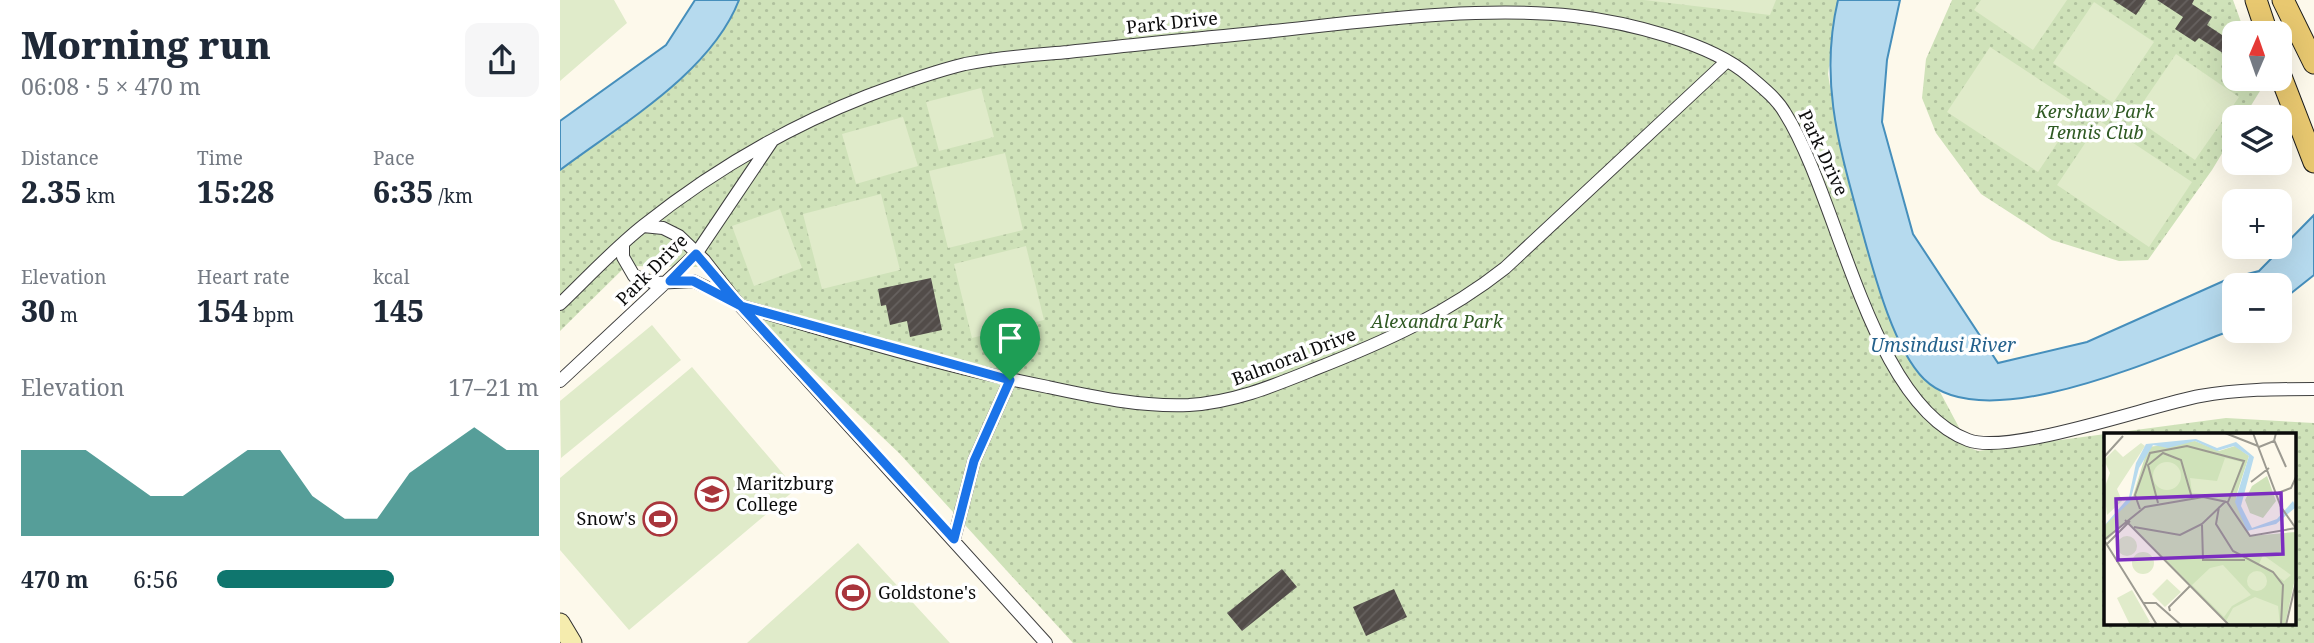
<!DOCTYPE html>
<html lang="en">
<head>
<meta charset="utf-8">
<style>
	:root { --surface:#fff; --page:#f6f6f7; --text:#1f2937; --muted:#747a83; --accent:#0f766e }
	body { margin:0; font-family:"Noto Serif",serif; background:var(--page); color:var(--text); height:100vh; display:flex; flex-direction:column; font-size:26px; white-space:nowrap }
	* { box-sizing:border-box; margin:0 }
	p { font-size:23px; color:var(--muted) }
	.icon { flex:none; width:38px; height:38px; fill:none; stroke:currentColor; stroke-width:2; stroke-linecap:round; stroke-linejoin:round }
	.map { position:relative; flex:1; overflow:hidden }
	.sheet { display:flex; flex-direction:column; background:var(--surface); width:560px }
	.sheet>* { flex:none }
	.needle { width:46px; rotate:2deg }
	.buttons { position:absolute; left:1662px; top:21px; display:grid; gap:14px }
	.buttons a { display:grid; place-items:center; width:70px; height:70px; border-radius:14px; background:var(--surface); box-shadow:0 7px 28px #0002; font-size:35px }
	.pin { position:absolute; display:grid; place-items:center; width:60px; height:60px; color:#fff; margin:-72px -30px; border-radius:50% 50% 50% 0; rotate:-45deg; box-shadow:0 0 7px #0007 }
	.pin .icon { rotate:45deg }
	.round { display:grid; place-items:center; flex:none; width:74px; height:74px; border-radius:14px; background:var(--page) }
	.overview { display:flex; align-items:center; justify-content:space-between; height:119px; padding:0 21px }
	h1 { font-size:38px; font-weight:800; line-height:52px }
	.stats { display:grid; grid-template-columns:repeat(3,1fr); gap:10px; height:119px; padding:7px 21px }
	.stats div { display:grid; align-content:center }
	.stats b { font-size:30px; font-weight:800 }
	.stats small { font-size:19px; font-weight:400 }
	.stats p { font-size:19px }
	.chart { height:196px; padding:14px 21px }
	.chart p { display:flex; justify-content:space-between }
	.chart svg { width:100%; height:126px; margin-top:7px; fill:var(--accent); opacity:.7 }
	ul { padding:0 21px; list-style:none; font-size:23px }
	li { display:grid; grid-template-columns:112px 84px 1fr; align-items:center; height:52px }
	li i { height:18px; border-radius:9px; background:var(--accent) }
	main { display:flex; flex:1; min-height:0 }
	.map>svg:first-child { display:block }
</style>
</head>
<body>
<main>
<section class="sheet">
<div class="overview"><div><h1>Morning run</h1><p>06:08 · 5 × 470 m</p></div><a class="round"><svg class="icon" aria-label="share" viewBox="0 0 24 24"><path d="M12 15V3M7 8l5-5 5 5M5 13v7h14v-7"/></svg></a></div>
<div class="stats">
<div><p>Distance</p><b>2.35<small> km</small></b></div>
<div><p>Time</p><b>15:28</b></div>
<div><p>Pace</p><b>6:35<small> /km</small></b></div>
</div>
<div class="stats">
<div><p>Elevation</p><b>30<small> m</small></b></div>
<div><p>Heart rate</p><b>154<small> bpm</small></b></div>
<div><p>kcal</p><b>145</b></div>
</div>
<div class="chart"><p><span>Elevation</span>17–21 m</p>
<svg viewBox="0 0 160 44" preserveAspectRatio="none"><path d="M0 44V14L10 14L20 14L30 22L40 30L50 30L60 22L70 14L80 14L90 30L100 38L110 38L120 22L130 14L140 6L150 14L160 14V44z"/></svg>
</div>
<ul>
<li><b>470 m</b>6:56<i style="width:55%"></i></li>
</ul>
</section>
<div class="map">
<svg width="1754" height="643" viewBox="0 0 1754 643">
	<defs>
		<pattern id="green-dots" width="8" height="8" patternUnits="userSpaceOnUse" patternTransform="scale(1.75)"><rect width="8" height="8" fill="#cfe2b9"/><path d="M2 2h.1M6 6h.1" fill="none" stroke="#b0c19e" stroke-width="1.8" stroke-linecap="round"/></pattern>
		<pattern id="building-hatch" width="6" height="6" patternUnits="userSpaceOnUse" patternTransform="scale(1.75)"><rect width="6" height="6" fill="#524c49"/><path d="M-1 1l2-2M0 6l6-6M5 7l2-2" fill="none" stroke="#66615f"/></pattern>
	</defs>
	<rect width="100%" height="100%" fill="#fdf9eb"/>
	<path fill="url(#green-dots)" fill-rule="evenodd" d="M179 0H1278L1268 74 1281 153 1316 279 1363 378 1379 390 1410 448 1418 451 1666 418 1754 423V643H513L339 453 143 267 66 266 0 331V170C56 128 154 66 179 0ZM1546 435H1735V624H1546Z
		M1392 0H1673L1685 33H1675V79H1700L1703 86 1684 117H1675V132L1652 170 1588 260 1559 261 1492 240 1421 194 1376 133 1362 98 1366 59Z"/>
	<path fill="#e0ebca" d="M0 0H54L67 23 0 81Z
		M1084 0H1216L1210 15Z
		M1421 0H1507L1473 50 1414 10Z
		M1534 2 1594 42 1553 103 1493 63Z
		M1430 47 1521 107 1478 172 1387 112Z
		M1616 54 1679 97 1635 160 1573 117Z
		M421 88 434 137 379 151 366 102Z
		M343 117 358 166 296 184 282 134Z
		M1540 121 1632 182 1589 247 1497 185Z
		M445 153 463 230 388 248 369 171Z
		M321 194 340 270 262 289 243 214Z
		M220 209 242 268 194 286 172 226Z
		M466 246 484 320 412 338 394 264Z
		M92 325 121 360 1 458 0 401Z
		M132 367 236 489 69 630 0 550V478Z
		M298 543 390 643H187Z"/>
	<path fill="#b6daee" stroke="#468fbc" stroke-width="2" d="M135 0H179C151 73 61 124 0 170V121L106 45Z
		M1278 0H1340L1327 60 1322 122 1353 234 1438 363 1527 342 1668 279 1699 271 1754 215V275L1720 302V285H1675V329C1606 354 1425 440 1364 379 1332 347 1312 266 1300 223 1279 146 1259 80 1278 0Z"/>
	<path fill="url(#building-hatch)" d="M1553 0H1586L1576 15Z
		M1597 0H1634L1632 4 1652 17 1647 25 1674 43 1666 55 1639 38 1635 42 1615 29 1623 17Z
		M371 278 382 330 350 337 347 321 330 325 326 305 321 306 318 289Z
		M722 569 737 587 682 631 667 613Z
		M834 589 847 617 806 636 793 607Z"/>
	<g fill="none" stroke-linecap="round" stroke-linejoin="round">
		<defs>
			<path id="street" d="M83 226 103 228 119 236 144 260 176 301 486 643
				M63 244V257L74 276 95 283 133 281 173 300
				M0 304C27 278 54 249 83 226 152 171 225 128 307 96 339 84 372 72 405 64 439 57 474 55 508 52 570 45 632 39 694 33 794 23 914 5 1014 16 1065 22 1150 42 1189 76 1202 87 1217 99 1225 113 1279 198 1310 404 1408 440 1449 456 1591 405 1640 396 1678 389 1716 389 1754 389
				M181 306C282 335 384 367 488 387 534 397 581 407 629 405 675 402 713 386 755 369 824 342 887 314 945 268L1166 62
				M0 381 136 254 212 141
				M394 539 414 461 450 380"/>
			<path id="secondary" d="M0 623 12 643"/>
			<path id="primary" d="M1696 0 1707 33
				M1723 0 1754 63
				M1720 74 1754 162"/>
		</defs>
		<use href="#street" stroke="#3e3e3e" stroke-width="14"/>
		<use href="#secondary" stroke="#2d2d2d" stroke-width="21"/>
		<use href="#primary" stroke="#1c1c1c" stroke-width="23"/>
		<use href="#street" stroke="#fff" stroke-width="12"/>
		<use href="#secondary" stroke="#f5ecae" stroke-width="19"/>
		<use href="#primary" stroke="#e8c870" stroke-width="21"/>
	</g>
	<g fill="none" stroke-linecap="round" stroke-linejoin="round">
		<defs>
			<path id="route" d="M450 380 181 306 133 281H110L136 254 176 301 181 306 394 539 414 461 450 380"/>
		</defs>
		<use href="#route" stroke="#fff" stroke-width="14"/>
		<use href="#route" stroke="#1a73e8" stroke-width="9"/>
	</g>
	<defs>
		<symbol id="school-ring" viewBox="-11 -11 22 22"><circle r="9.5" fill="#fff" stroke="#a9353c" stroke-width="1.5"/><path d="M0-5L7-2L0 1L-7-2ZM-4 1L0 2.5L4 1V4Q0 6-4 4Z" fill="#a9353c"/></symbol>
		<symbol id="stadium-ring" viewBox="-11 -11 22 22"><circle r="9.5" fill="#fff" stroke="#a9353c" stroke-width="1.5"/><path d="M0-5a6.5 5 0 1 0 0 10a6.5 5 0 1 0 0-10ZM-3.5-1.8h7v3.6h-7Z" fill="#a9353c"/></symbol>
	</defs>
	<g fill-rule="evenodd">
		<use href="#school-ring" x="133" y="475" width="38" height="38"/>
		<use href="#stadium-ring" x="81" y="500" width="38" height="38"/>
		<use href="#stadium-ring" x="274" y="574" width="38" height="38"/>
	</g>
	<g text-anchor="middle" stroke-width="7" stroke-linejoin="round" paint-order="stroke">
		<g font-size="18" fill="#0b0b0b" stroke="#fff">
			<text transform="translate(612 23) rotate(-6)" y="6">Park Drive</text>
			<text transform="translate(1263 153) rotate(65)" y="6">Park Drive</text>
			<text transform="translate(92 270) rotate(-45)" y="6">Park Drive</text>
			<text transform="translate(734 357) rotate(-21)" y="6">Balmoral Drive</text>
		</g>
		<g font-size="18" font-style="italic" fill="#305a24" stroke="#fff">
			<text x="1535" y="118">Kershaw Park<tspan x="1535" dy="21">Tennis Club</tspan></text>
			<text x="877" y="328">Alexandra Park</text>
		</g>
		<g font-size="18" fill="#0b0b0b" stroke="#fff" text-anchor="start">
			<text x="176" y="490">Maritzburg<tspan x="176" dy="21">College</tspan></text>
			<text x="76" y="525" text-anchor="end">Snow's</text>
			<text x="318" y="599">Goldstone's</text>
		</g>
		<g font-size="19" font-style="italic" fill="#24618c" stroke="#fff">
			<text x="1383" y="352">Umsindusi River</text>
		</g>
	</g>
	<g transform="translate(1544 433)">
		<rect width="192" height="192" fill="#fdf9eb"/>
		<path d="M91 8 115 18 131 13 145 23 132 63 146 103 192 99V141L181 192H126L26 91H19L3 107 0 104V93L29 63 44 14ZM163 43 172 68 159 85 146 80 141 67 148 53Z" fill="#cfe2b9"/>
		<path d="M37 10 41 13 13 56 18 68 3 82 0 56 6 40 0 27 11 16 19 24ZM121 25 138 29 126 63 88 60 86 45 113 48ZM49 43a14 14 0 1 1 28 0a14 14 0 1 1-28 0ZM13 113a10 10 0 1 1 20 0a10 10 0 1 1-20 0ZM28 130a11 11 0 1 1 22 0a11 11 0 1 1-22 0ZM159 122 187 142 180 148 155 131ZM119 132 147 162 128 173 120 184 88 152 106 135ZM143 148a10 10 0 1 1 20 0a10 10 0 1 1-20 0ZM63 146 77 159 61 174 48 161ZM28 157 46 189 40 192H26L13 165ZM151 164 174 173 176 192H127L122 188 129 175Z" fill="#e0ebca"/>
		<path d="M92 6 113 15 132 9 150 24 137 73 148 95 173 86 189 68 192 74 172 91 143 98 131 69 145 23 130 13 113 18 91 8 64 15 49 12 35 35 26 69 0 93 25 64 32 30 42 11Z" fill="#b6daee"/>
		<path fill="none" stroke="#9c9a91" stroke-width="2" d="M121 0 154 13M149 0 177 74 193 97M170 7 182 34M155 14 170 8 172 0M0 24 19 3M147 49 165 35M174 60 187 55 193 42M54 70 44 32 59 20 77 27 88 65M115 74 112 91 129 118 169 139 179 152 177 192M36 76 31 62 46 20 83 13 140 28 124 69M21 87 125 192M98 92 99 127H141M30 94 76 102 98 91 122 68M0 107 41 74 99 64 123 69 146 103 192 95M0 107 53 192M3 111 26 88M40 170H52L77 192M66 178 65 174 86 153M182 192 193 145"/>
		<path fill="#7b2cbf" fill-opacity="0.15" stroke="#7b2cbf" stroke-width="3.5" d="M177 60 179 121 14 127 12 66Z"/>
		<rect width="192" height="192" fill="none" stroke="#0b0b0b" stroke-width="3.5"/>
	</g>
</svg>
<div class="buttons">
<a><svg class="needle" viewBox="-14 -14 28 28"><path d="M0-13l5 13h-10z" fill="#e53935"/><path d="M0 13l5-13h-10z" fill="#747a83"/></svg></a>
<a><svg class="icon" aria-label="layers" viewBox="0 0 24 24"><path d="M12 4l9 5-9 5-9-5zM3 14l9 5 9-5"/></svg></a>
<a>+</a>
<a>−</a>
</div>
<div class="pin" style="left:450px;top:380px;background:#1e9e55"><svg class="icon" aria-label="arrive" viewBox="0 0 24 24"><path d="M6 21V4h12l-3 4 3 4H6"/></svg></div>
</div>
</main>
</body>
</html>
